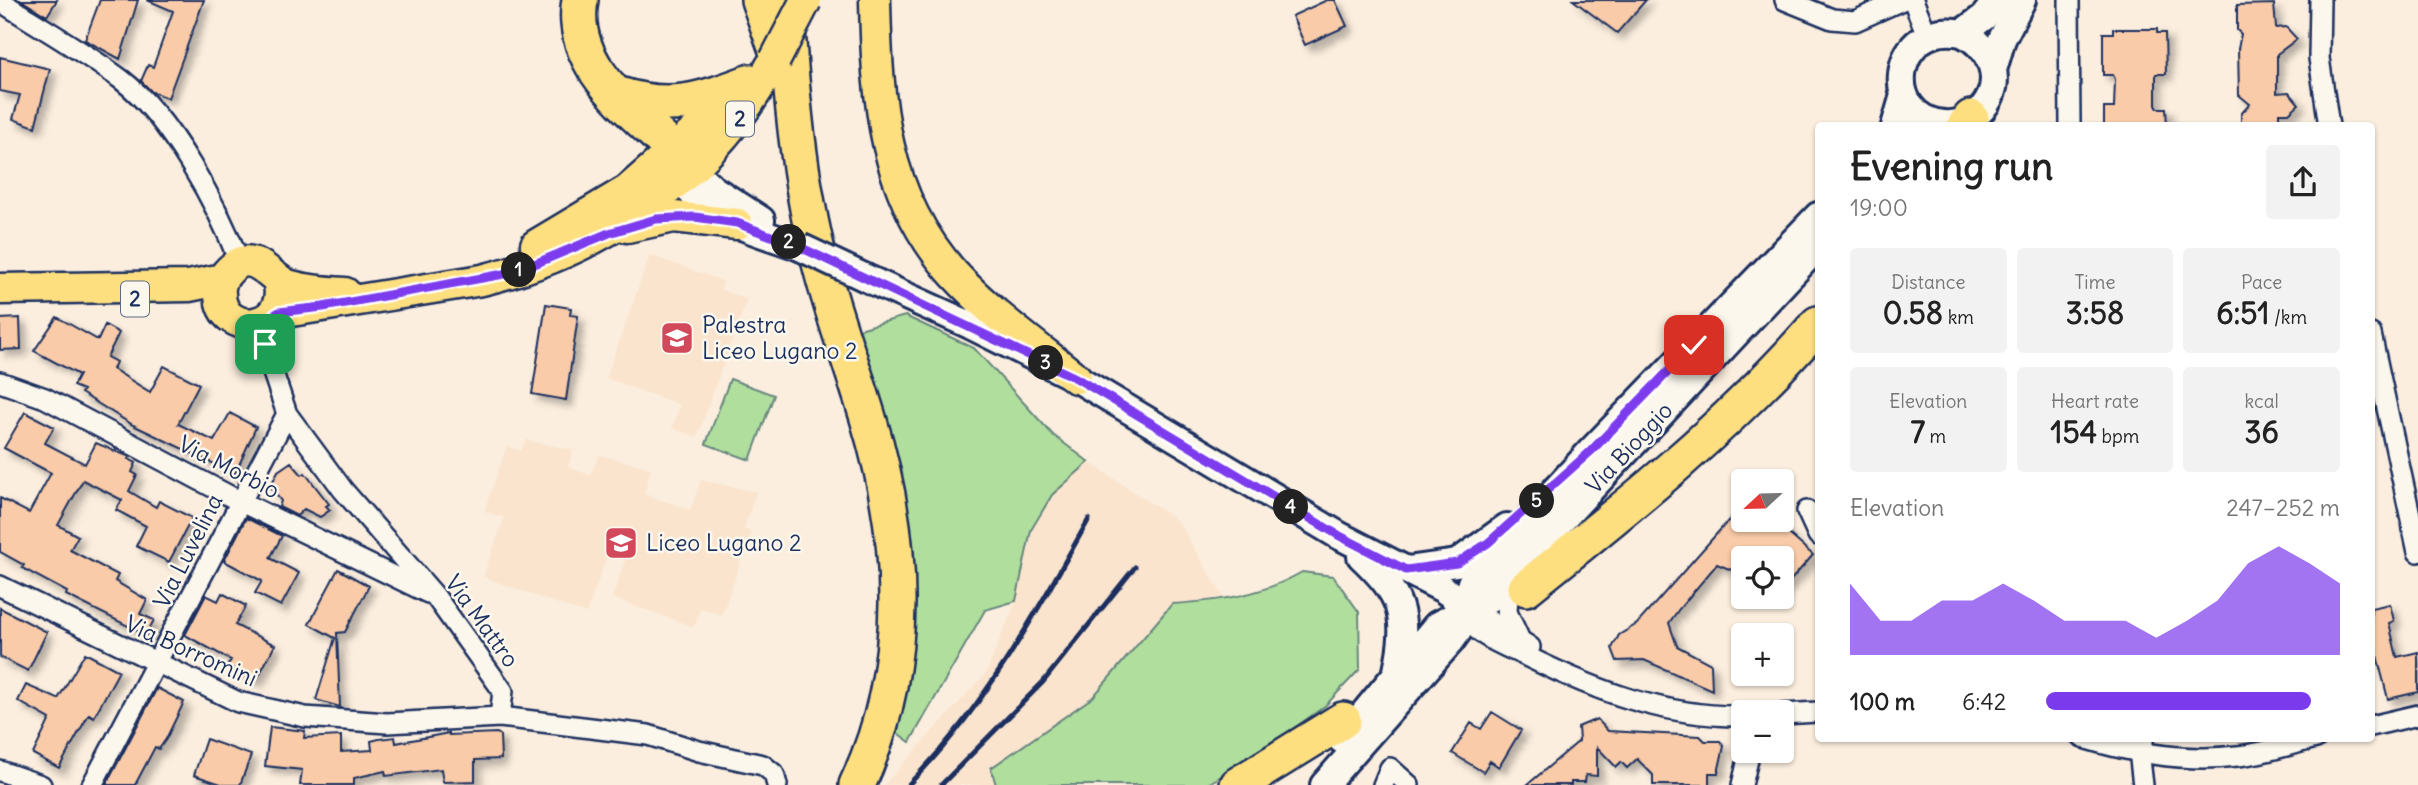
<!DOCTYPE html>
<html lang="en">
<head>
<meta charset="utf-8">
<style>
	:root { --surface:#fff; --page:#f2f2f2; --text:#222; --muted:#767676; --accent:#7c3aed }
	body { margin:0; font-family:Delius,sans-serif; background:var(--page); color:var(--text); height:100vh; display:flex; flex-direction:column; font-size:26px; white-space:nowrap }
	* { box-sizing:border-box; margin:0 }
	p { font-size:23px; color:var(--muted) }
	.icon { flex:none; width:38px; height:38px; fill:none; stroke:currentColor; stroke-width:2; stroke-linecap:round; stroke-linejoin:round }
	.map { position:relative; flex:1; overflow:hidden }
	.details { position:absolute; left:1815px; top:122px; width:560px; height:620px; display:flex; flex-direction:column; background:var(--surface); border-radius:7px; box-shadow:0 2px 5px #0004 }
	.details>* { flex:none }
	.needle { width:46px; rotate:248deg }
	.controls { position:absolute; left:1731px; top:469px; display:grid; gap:14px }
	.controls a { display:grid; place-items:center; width:63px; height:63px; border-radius:7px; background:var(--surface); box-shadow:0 2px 5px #0004; font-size:35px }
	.pin { position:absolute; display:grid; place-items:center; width:60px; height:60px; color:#fff; margin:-30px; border-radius:14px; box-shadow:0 4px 10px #0006 }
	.km { position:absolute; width:35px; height:35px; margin:-18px; border-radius:50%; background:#222; color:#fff; font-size:19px; line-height:35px; text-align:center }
	.round { display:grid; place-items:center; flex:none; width:74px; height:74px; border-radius:7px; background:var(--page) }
	.summary { display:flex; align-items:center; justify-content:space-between; height:119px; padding:0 35px }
	h1 { font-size:38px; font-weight:700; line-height:52px }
	.stats { display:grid; grid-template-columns:repeat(3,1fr); gap:10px; height:119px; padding:7px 35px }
	.stats div { display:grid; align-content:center; border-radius:7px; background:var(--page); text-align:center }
	.stats b { font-size:30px; font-weight:700 }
	.stats small { font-size:19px; font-weight:400 }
	.stats p { font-size:19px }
	.chart { height:196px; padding:14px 35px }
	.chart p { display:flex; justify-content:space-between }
	.chart svg { width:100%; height:126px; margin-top:7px; fill:var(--accent); opacity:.7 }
	ul { padding:0 35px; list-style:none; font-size:23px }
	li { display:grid; grid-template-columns:112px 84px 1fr; align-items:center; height:52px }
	li i { height:18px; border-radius:9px; background:var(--accent) }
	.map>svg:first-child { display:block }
</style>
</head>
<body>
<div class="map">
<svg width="2418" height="785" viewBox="0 0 2418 785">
	<defs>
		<filter id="shadow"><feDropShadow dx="6" dy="6" stdDeviation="3.5" flood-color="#0004"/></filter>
	</defs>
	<rect width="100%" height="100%" fill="#fbeede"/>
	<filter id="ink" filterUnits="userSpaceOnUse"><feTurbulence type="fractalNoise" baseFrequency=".0143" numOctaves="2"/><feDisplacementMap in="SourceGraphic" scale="14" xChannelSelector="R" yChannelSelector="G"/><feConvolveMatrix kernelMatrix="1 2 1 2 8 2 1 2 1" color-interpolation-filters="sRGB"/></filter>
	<g filter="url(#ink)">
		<path fill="#fae4ce" d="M650 255 723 281 721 290 747 299 697 437 672 428 680 405 606 378Z
			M526 440 573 450 568 467 590 475 599 455 651 468 644 494 690 510 701 480 756 492 744 529 751 532 722 615 701 608 694 627 612 598 625 560 608 554 586 614 483 577 504 518 484 511 507 446 521 451Z
			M1089 462 1178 521 1226 601 1171 604 1093 697 991 768 996 785H884L986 673 1016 601 1031 530 1052 495Z"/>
		<path fill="#b0de9d" stroke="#66867e" stroke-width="2" d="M905 316 974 348 1053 435 1089 462 1052 495 1031 530 1016 601 985 610 910 742 892 729 913 615 856 330Z
			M730 379 774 395 750 460 706 444Z
			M1302 572 1333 576 1359 612 1360 669 1325 706 1252 758 1206 785H996L991 768 1093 697 1172 604C1218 601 1261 596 1302 572Z"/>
		<path fill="#f9cba8" stroke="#1b2f5e" stroke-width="2" filter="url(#shadow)" d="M21 0H57L47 16Z
			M100 0H138L120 59 85 40Z
			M147 0H204L168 98 152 92 141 81 148 65 153 67 173 11Z
			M1327 0H1335L1347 26 1305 45 1292 16Z
			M1573 0H1646L1617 33Z
			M2274 4 2276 28 2286 27 2297 39 2277 54V93L2289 92 2299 104 2289 113H2279V126H2241V114L2250 104 2239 95 2238 49 2241 34 2237 30V5Z
			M2113 29H2157V33H2165L2166 74H2156V104L2158 108H2166L2167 126H2104V108H2114L2115 79 2113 75H2103V33H2113Z
			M0 57 50 69 35 127 13 119 20 95 0 91Z
			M546 304 571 308 570 315 578 316 566 400 532 394Z
			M57 317 98 340 105 325 119 333 107 357 116 362 113 369 150 392 164 366 199 384 178 424 214 441 230 413 256 427 235 474 133 425 81 393 83 390 73 386 79 375 34 351Z
			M20 318 21 349 0 350V319Z
			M25 412 54 427 45 443 85 464 96 443 130 457 129 459 136 463 132 472 137 475 129 491 156 507 159 501 192 518 169 562 136 546 146 526 116 510 122 500 83 480 58 525 78 536 70 550 118 575 115 581 147 600 140 614 154 620 146 635 66 595 67 592 22 568 24 565 0 552V498L29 513 51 473 4 448Z
			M291 462 302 475 305 473 329 504 326 506 330 510 320 517 304 509 297 516 279 507 281 501 270 487 278 471Z
			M1743 504V520H1773L1813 555 1782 590V558H1743V568L1734 571 1717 564 1679 609 1669 623 1677 646 1711 664 1712 690 1644 660 1617 661 1612 648 1619 635 1637 624Z
			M246 518 282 536 270 558 299 573 281 606 255 593 262 581 224 561Z
			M338 569 369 586 345 632 337 633 340 707 316 700 335 638 309 624Z
			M222 593 246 606 235 625 275 645 256 681 227 666 231 660 185 635 206 595 218 601Z
			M2390 604 2394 621 2389 623 2397 657 2418 652V692L2388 699 2371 632V608Z
			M0 608 47 632 28 671 0 657Z
			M85 653 119 671 94 717 89 714 59 768 33 754 50 719 18 701 26 685 58 699Z
			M157 688 184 702 166 739 159 749 155 747 135 785H106Z
			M1492 712 1521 730 1499 767 1490 761 1483 772 1452 753 1471 723 1481 729Z
			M1597 719 1608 731 1700 736 1705 741H1720L1724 746 1718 773H1709V785H1653V775L1637 759 1627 768 1621 762 1616 767 1597 747V776L1586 775 1585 782H1571V785H1527L1579 741 1578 727Z
			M270 727 305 731 304 738 341 736V752L372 750 371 741 379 739 395 737 396 743 449 733V735L497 733 500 735 501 759 475 760V781L443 782 441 769 386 776 385 771 354 778V785H300L302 770 265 766Z
			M206 739 251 755 240 785H224L194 775Z"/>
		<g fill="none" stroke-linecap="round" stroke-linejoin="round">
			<defs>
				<path id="street" d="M1785 0 1832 19 1855 21 1902 0
					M1913 0 1927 35
					M2069 0 2070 126
					M2320 0 2319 58 2329 126
					M0 1C40 27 83 51 122 80 170 117 219 208 240 264
					M2371 334 2418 552
					M266 352 287 414 343 490 435 596 503 691 500 717 648 735 699 751 763 765 774 774 777 785
					M0 382 45 398 241 502 428 593
					M1807 511 1818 535
					M1509 576 1507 612 1519 638
					M0 586 238 702 305 717 387 723 500 717
					M1463 612C1476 637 1504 645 1528 657 1597 691 1665 717 1743 716
					M1463 612 1481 615 1530 647
					M1782 714 1818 712
					M2371 726 2418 715
					M2083 738C2132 753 2186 762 2237 756 2264 754 2291 744 2316 738
					M0 771 41 785
					M92 785 287 414
					M1383 785 1390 768 1409 785
					M1742 785 1750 751
					M2143 785 2139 751 2143 742"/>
				<path id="secondary" d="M1962 33C1991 47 2006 81 1982 109 1973 120 1958 125 1944 124 1880 119 1891 19 1962 33L1984 17 1997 0
					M1993 70 2002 39 2022 0
					M1895 126 1904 95
					M692 169 713 189 761 220
					M682 178C705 222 757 230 800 247
					M866 278 970 325 1076 378 1338 535 1443 589 1454 597 1463 612
					M1361 556C1402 595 1409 614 1397 671
					M1407 570 1457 563 1507 527
					M1342 740 1437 625 1488 599 1818 246
					M1324 785 1450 642 1458 631 1471 583 1591 451 1818 216"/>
				<path id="primary" d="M875 0C877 101 883 195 954 274 990 313 1035 345 1076 378
					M627 227 674 217 737 224
					M536 245 628 190 746 86
					M278 280C292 331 221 339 220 294 219 287 221 280 226 274 253 242 269 280 291 286 308 291 326 292 345 293
					M0 289 189 286 223 279
					M273 314 482 280C602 251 713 176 771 66"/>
				<path id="highway" d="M580 0C568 66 633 110 674 151
					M759 0 777 50
					M785 0C791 90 798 180 821 267 834 318 853 368 868 418 905 539 912 668 857 785
					M616 94C670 112 700 101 751 82
					M1965 126 1971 118
					M1526 588C1629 506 1731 424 1818 324
					M1238 785 1343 720"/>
			</defs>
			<use href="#street" stroke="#1b2f5e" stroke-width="24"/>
			<use href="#secondary" stroke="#1b2f5e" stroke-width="32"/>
			<use href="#primary" stroke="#1b2f5e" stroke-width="35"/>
			<use href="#highway" stroke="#1b2f5e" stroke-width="40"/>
			<use href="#street" stroke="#fbf7ec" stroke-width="19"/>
			<use href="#secondary" stroke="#fbf7ec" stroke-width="26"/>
			<use href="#primary" stroke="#fedf80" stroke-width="30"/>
			<use href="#highway" stroke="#fedf80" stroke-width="35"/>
			<path stroke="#1b2f5e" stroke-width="5" d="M908 785C984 709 1037 612 1089 519
				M941 785 1043 682 1135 567"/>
			<defs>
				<path id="secondary-bridge" d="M800 247 866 278"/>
				<path id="primary-bridge" d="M775 60 806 0"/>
			</defs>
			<use href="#secondary-bridge" stroke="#1b2f5e" stroke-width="32" stroke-linecap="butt"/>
			<use href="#primary-bridge" stroke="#1b2f5e" stroke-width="35" stroke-linecap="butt"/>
			<use href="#secondary-bridge" stroke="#fbf7ec" stroke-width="26"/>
			<use href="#primary-bridge" stroke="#fedf80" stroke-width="30"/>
		</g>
	</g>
	<g fill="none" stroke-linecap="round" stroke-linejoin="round" filter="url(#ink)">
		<defs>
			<path id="route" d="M265 344 266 320 279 312 323 307 515 272 609 233 656 219 695 217 737 223 800 247 1076 378 1338 535 1406 570 1457 563 1488 543 1591 451 1694 345"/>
		</defs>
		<use href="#route" stroke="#fff" stroke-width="14"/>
		<use href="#route" stroke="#7c3aed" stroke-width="9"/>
	</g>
	<defs>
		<symbol id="school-square" viewBox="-11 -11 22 22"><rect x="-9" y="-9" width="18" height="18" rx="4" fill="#d1495b" stroke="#fbf7ec"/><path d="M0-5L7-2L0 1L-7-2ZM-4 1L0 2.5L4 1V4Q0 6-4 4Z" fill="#fff"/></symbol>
	</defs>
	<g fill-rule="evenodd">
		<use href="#school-square" x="658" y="319" width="38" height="38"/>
		<use href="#school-square" x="602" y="524" width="38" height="38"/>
	</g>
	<g text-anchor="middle" stroke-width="5" stroke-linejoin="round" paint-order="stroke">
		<g fill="#fbf7ec" stroke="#5e6b89" stroke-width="2">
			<rect x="726" y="101.5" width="28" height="35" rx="5"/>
			<rect x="121" y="281.5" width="28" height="35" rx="5"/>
		</g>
		<g font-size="21" font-weight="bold" fill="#1b2f5e">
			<text x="740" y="126">2</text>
			<text x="135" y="306">2</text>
		</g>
		<g font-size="23" fill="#1b2f5e" stroke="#fbf7ec" text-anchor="start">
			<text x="702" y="333">Palestra<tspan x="702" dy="26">Liceo Lugano 2</tspan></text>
			<text x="646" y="551">Liceo Lugano 2</text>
		</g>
		<g font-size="23" fill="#1b2f5e" stroke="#fbf7ec">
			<text transform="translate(1629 448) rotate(-47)" y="8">Via Bioggio</text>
			<text transform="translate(229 467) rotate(27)" y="8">Via Morbio</text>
			<text transform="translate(188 551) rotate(-63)" y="8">Via Luvelina</text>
			<text transform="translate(482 621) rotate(54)" y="8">Via Mattro</text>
			<text transform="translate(191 651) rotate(24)" y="8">Via Borromini</text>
		</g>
	</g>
</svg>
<div class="controls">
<a><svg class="needle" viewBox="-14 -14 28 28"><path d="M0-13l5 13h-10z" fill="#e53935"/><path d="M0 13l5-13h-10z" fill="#767676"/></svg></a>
<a><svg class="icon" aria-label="locate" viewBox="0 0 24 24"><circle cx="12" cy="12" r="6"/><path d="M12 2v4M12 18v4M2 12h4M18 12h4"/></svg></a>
<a>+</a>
<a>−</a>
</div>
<div class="pin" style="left:265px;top:344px;background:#1e9e55"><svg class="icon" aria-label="arrive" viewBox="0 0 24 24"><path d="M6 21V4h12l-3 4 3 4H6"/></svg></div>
<div class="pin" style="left:1694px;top:345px;background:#d93025"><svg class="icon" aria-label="check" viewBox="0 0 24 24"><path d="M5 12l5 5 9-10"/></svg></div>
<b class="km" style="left:519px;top:270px">1</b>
<b class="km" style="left:789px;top:242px">2</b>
<b class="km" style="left:1046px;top:363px">3</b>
<b class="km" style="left:1291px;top:507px">4</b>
<b class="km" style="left:1537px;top:501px">5</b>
<section class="details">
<div class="summary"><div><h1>Evening run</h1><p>19:00</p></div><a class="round"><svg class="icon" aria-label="share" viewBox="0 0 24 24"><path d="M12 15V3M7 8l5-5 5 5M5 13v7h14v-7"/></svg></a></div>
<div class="stats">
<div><p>Distance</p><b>0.58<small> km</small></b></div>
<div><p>Time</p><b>3:58</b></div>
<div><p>Pace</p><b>6:51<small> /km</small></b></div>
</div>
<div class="stats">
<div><p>Elevation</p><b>7<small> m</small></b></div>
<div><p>Heart rate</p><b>154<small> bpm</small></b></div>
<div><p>kcal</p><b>36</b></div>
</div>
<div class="chart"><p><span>Elevation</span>247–252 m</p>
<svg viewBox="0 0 160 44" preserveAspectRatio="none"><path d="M0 44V19L10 32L20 32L30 25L40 25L50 19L60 25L70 32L80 32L90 32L100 38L110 32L120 25L130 12L140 6L150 12L160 19V44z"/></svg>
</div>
<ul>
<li><b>100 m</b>6:42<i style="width:90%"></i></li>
</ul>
</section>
</div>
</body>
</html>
